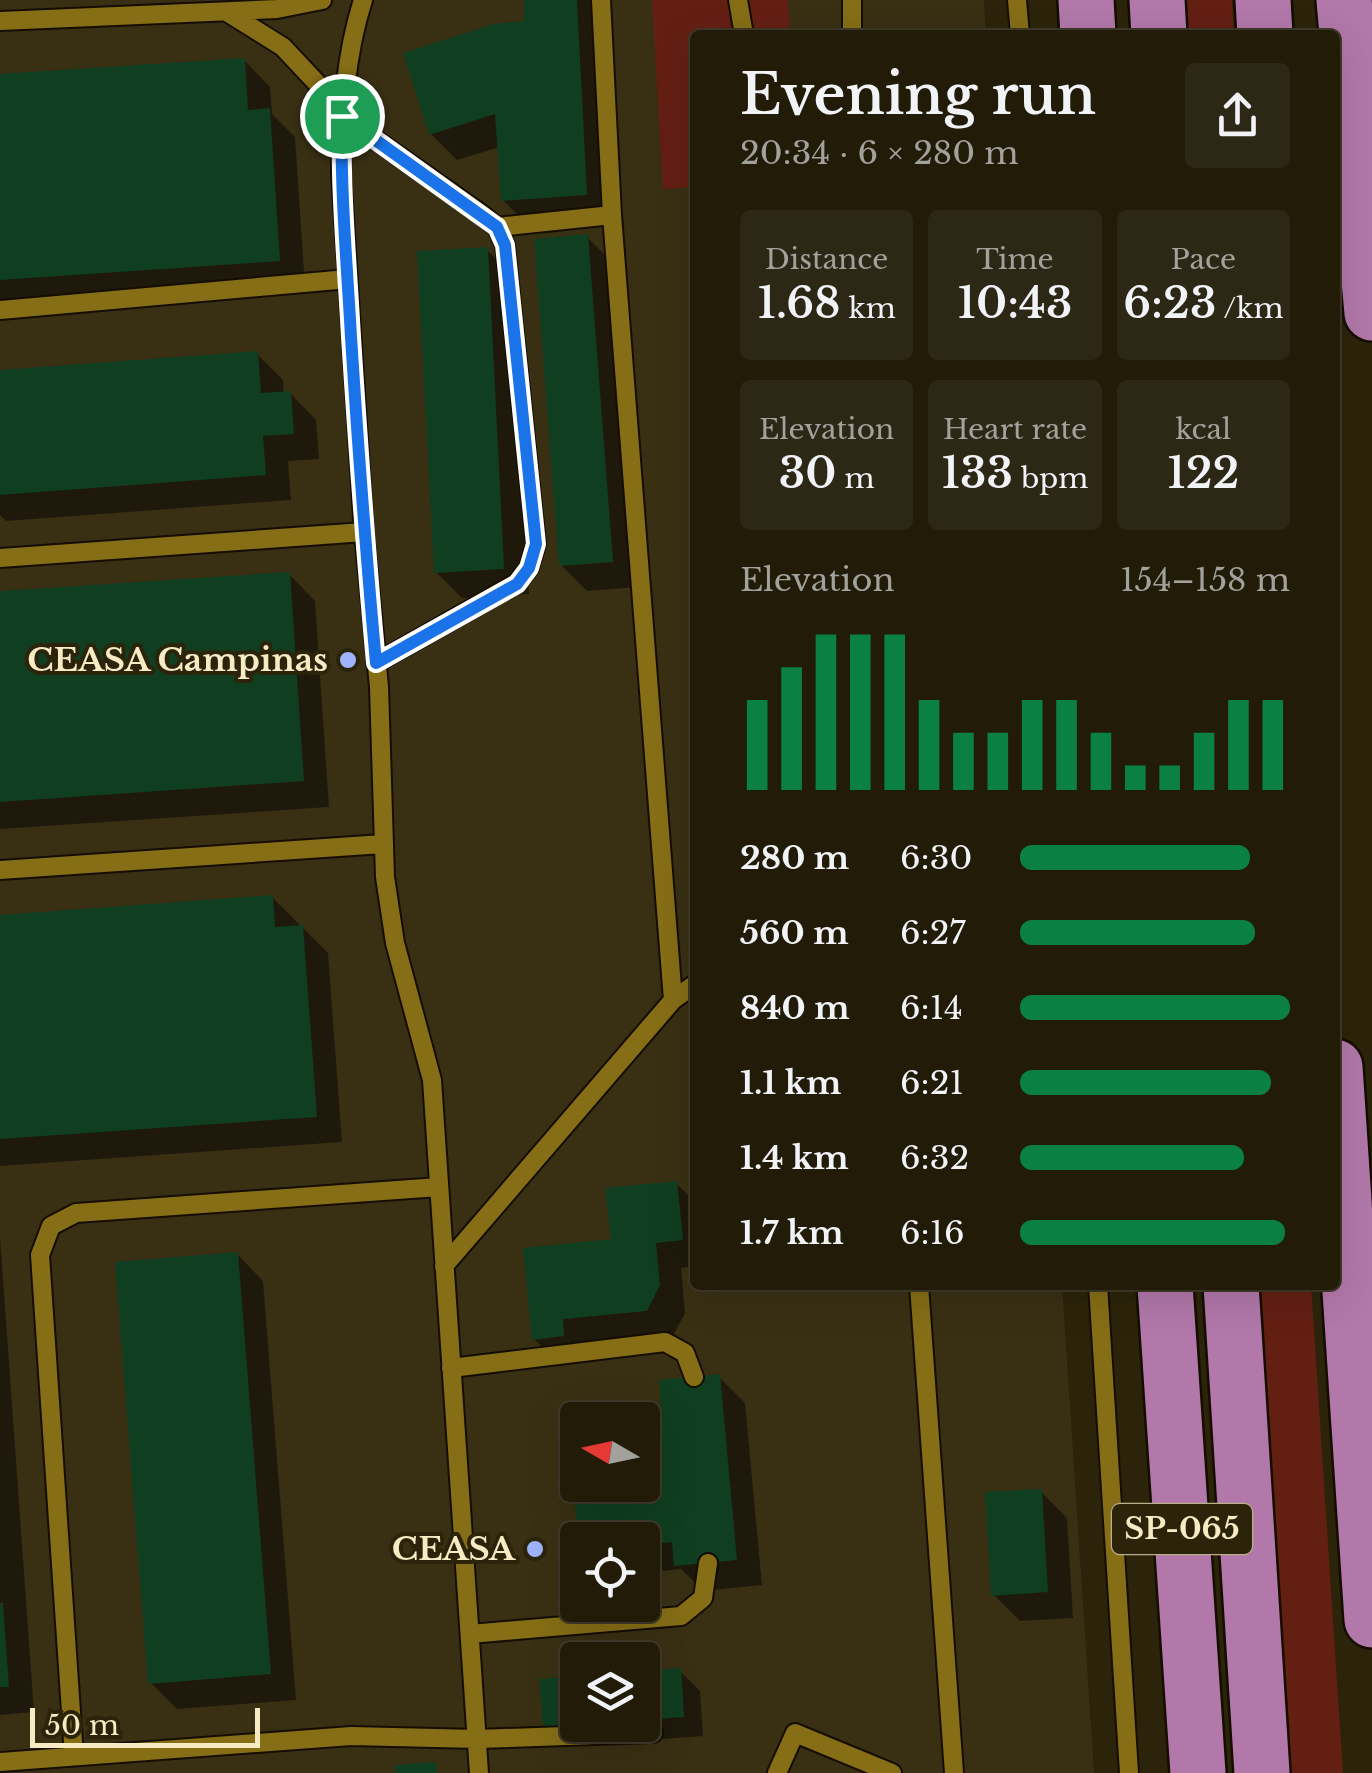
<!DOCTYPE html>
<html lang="en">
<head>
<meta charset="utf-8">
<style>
	:root { --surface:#211b08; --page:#2d2816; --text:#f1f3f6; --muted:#a2a19c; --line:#3e3929; --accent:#0b8043 }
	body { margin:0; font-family:"Libre Baskerville",serif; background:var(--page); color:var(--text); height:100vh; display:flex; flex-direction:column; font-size:38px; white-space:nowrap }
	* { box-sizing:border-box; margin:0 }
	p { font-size:32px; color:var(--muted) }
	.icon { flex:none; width:55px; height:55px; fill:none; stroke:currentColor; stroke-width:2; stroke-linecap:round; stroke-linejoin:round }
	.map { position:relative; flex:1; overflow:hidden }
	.drawer { position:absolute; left:690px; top:30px; width:650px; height:1260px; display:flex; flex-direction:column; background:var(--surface); border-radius:10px; box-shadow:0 10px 40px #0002,0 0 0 2px var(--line) }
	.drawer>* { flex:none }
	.needle { width:65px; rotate:279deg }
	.controls { position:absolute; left:560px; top:1402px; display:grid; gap:20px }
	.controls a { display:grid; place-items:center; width:100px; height:100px; border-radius:10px; background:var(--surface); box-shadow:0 10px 40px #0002,0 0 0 2px var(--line); font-size:50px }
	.scale { position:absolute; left:30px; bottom:25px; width:230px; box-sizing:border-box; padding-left:10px; border:5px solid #f7ebc4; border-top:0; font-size:28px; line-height:35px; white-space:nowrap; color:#f7ebc4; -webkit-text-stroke:8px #2c240a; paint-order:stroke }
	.pin { position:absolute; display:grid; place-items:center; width:85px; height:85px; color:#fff; margin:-42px; border:5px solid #fff; border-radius:50%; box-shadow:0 2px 10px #0007 }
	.round { display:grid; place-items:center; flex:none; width:105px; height:105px; border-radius:10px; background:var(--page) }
	.head { display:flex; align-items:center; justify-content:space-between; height:170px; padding:0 50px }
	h1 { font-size:55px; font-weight:600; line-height:75px }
	.figures { display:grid; grid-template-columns:repeat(3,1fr); gap:15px; height:170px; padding:10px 50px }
	.figures div { display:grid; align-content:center; border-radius:10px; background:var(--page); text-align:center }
	.figures b { font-size:42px; font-weight:600 }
	.figures small { font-size:28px; font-weight:400 }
	.figures p { font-size:28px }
	.chart { height:280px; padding:20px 50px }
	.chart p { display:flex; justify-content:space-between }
	.chart svg { width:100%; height:180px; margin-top:10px; stroke:var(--accent); stroke-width:6 }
	ul { padding:0 50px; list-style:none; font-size:32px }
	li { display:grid; grid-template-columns:160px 120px 1fr; align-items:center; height:75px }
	li i { height:25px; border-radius:12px; background:var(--accent) }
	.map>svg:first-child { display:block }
</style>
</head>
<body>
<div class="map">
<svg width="1372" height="1773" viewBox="0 0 1372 1773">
	<rect width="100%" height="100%" fill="#2c240a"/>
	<path fill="#393014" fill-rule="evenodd" d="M0 0H984L986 35H695V1285H1062L1094 1773H0ZM578 1420H642V1485H578ZM578 1540H642V1605H578ZM578 1660H642V1725H578Z"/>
	<path fill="#641f13" d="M652 0H788L790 35H695V187L663 189Z
		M1175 0H1232L1234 35H1177Z
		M1257 1285H1311L1343 1773H1290Z"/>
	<path fill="#0007" fill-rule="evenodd" d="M526 0H589L601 12 612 220 529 227 503 200 500 147 457 160 431 134 527 23Z
		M244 60 270 87 272 114 295 137 305 286 0 307V77Z
		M587 237 613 263 638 587 587 591 561 565Z
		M487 250 513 276 529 594 462 598 436 572Z
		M257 354 283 380 284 394 290 393 316 420 319 459 288 461 291 500 6 521 0 515V373Z
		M289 574 315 601 329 807 0 829V594Z
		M272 897 299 924V927H302L328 953 342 1142 0 1166V917Z
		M676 1183 695 1202V1266L681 1268 685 1313 673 1336 588 1344 589 1362 560 1365 534 1339 613 1241Z
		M0 1237 34 1712 0 1715Z
		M237 1254 263 1281 296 1700 177 1709 151 1683Z
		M719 1377 745 1403 762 1585 703 1591 681 1569 642 1573V1540H581L569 1414 663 1405ZM578 1420H642V1485H578Z
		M1041 1492 1067 1518 1073 1618 1020 1621 994 1595Z
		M680 1671 700 1691 703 1736 565 1746 545 1726 642 1725V1674Z"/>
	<path fill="#103e20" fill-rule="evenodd" d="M524 0H577L587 195 501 201 495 114 429 135 403 53 494 24 524 21Z
		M245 58 248 110 270 108 280 261 0 280V74Z
		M588 234 613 562 559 566 534 239Z
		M488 247 504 569 434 573 417 251Z
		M258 351 261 393 291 391 294 434 263 436 266 475 0 495V370Z
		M290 572 304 781 0 802V591Z
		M273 895 275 927 303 925 317 1117 0 1139V915Z
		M677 1181 683 1240 656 1243 660 1285 647 1311 563 1319 564 1336 532 1340 523 1248 611 1239 605 1188Z
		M238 1252 271 1674 148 1684 115 1262Z
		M720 1374 737 1560 674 1566 672 1542 642 1545V1540H578L566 1412 661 1403 659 1380ZM578 1420H642V1485H578Z
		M1042 1489 1048 1592 991 1596 985 1492Z
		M0 1603H3L9 1687H0Z
		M681 1668 684 1717 642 1720V1671Z
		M578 1676V1725L543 1728 539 1679Z
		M436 1762 437 1773H395V1765Z"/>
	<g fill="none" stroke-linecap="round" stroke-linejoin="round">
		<defs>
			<path id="lane" d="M363 0C345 56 342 114 341 172L364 532 379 687 385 877 395 943 432 1080 479 1773
				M601 0 612 215 673 1000
				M738 0 744 35
				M852 0V35
				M1017 0 1020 35
				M227 12 283 47 326 93 342 116 480 213 497 227 505 245 536 544 529 568 517 583 376 663
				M0 21 277 9 322 0
				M497 227 612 215
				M0 310 348 279
				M0 558 364 532
				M0 870 383 844
				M444 1266 673 1000 695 984
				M919 1285 954 1773
				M1098 1285 1129 1773
				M451 1368 665 1342 685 1353 694 1377
				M470 1634 681 1616 703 1598 708 1563
				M74 1756 40 1255 51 1226 76 1213 439 1187
				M0 1762 351 1736 477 1739 653 1733
				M777 1773 795 1733 892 1773"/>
			<path id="highway" d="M1086 0 1088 35
				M1157 0 1159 35
				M1263 0 1265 35
				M1344 0 1372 313
				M1335 1067 1372 1620
				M1165 1285 1198 1773
				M1231 1285 1262 1773"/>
		</defs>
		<use href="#lane" stroke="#140d00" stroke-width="22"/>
		<use href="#highway" stroke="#140d00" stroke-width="60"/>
		<use href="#lane" stroke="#866e16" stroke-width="18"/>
		<use href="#highway" stroke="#b178a9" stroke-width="55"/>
	</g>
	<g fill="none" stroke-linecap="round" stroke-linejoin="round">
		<defs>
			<path id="route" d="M342 116 497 227 505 245 536 544 529 568 517 584 376 663C366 554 358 446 351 337 347 263 340 190 342 116Z"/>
		</defs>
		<use href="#route" stroke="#fff" stroke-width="20"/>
		<use href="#route" stroke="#1a73e8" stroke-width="12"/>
	</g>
	<g fill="#9fb3fd" stroke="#2c240a" stroke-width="4">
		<circle cx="348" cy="660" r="10"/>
		<circle cx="535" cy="1549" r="10"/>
	</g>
	<g text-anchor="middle" stroke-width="8" stroke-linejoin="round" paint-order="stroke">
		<rect fill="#2c240a" stroke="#baaf8c" stroke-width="2.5" x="1112" y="1504" width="140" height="50" rx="8"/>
		<g font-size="30" font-weight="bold" fill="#f7ebc4">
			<text x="1182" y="1539">SP-065</text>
		</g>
		<g font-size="32" font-weight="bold" fill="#f7ebc4" stroke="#2c240a" text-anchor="end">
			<text x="328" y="671">CEASA Campinas</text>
			<text x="515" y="1560">CEASA</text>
		</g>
	</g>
</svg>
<div class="controls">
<a><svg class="needle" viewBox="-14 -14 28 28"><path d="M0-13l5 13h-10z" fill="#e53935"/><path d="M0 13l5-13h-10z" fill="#a2a19c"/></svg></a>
<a><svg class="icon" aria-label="locate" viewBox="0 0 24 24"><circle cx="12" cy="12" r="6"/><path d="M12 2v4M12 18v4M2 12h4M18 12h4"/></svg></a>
<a><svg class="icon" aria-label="layers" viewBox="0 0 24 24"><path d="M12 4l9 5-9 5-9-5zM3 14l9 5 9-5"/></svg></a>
</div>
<div class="scale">50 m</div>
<div class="pin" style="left:342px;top:116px;background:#1e9e55"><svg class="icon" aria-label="arrive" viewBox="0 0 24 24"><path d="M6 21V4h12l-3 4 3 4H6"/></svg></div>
<section class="drawer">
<div class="head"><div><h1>Evening run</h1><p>20:34 · 6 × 280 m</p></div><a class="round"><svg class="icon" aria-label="share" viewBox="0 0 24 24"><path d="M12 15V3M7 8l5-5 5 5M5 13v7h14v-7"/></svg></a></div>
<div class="figures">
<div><p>Distance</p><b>1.68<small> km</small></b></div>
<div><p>Time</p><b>10:43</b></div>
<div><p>Pace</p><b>6:23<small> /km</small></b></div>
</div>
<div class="figures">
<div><p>Elevation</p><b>30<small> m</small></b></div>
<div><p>Heart rate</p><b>133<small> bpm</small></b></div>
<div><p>kcal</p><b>122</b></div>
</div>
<div class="chart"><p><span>Elevation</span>154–158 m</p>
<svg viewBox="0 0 160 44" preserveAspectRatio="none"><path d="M5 44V22M15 44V14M25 44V6M35 44V6M45 44V6M55 44V22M65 44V30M75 44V30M85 44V22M95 44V22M105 44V30M115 44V38M125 44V38M135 44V30M145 44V22M155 44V22"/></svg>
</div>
<ul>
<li><b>280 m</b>6:30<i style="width:85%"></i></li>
<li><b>560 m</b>6:27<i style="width:87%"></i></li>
<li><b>840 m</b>6:14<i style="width:100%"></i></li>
<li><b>1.1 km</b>6:21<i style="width:93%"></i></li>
<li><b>1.4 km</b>6:32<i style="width:83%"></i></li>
<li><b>1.7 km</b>6:16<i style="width:98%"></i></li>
</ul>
</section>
</div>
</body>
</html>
